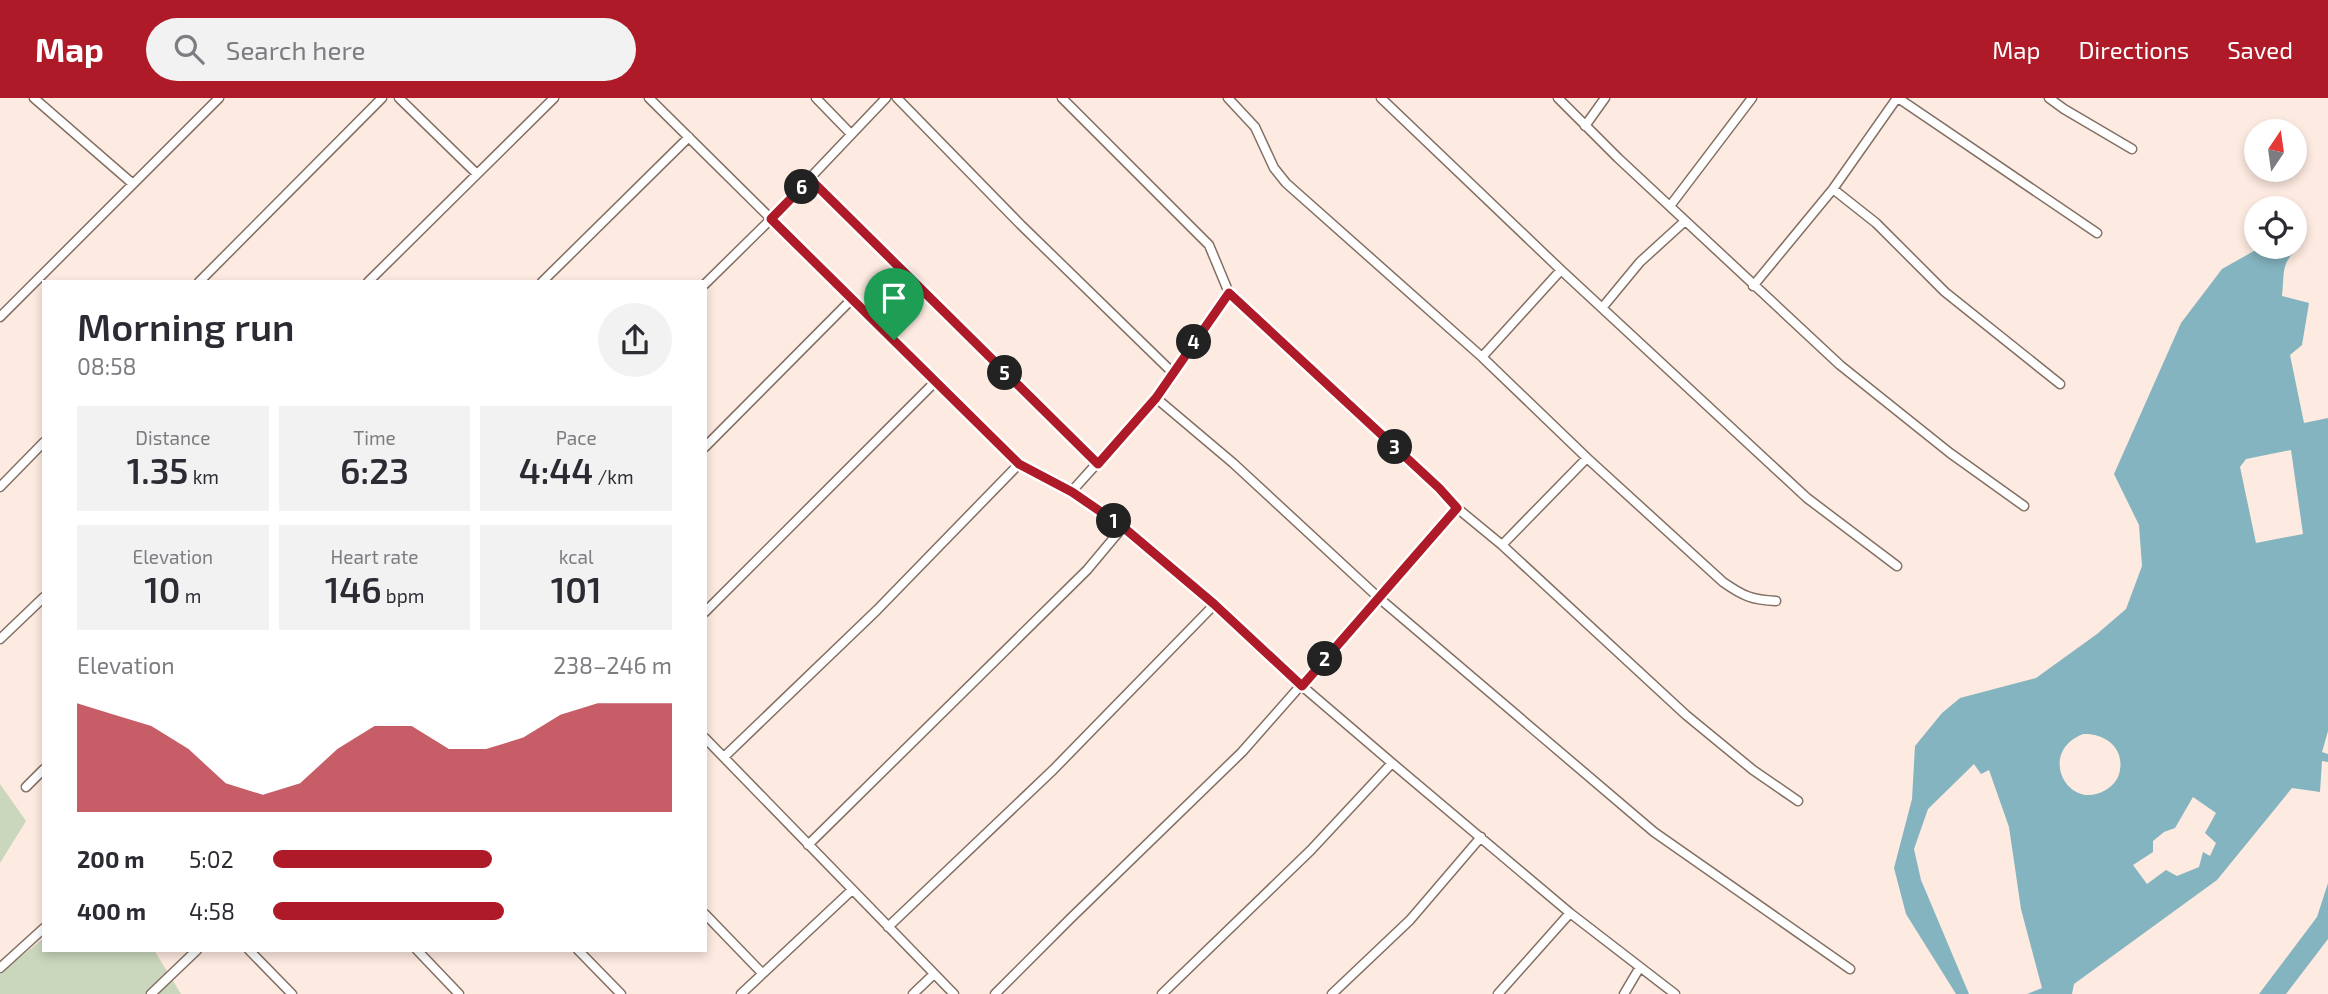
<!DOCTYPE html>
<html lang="en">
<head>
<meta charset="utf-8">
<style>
	:root { --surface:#fff; --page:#f2f2f3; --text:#2b2b33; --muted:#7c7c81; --accent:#ae1a27 }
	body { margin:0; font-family:"Exo 2",sans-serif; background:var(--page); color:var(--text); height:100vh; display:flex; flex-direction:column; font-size:26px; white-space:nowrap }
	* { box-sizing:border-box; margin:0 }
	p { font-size:23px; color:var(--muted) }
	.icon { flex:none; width:38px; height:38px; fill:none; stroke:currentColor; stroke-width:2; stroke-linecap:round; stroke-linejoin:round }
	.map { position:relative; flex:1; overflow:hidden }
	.sheet { position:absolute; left:42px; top:182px; width:665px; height:672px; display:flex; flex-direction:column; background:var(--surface); border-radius:0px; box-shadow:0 4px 10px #0003 }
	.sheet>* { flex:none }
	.needle { width:46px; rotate:13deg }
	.controls { position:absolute; left:2244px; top:21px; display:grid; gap:14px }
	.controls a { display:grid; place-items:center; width:63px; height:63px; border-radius:50%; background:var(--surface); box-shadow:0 4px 10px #0003; font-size:35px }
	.pin { position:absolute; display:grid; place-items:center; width:60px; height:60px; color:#fff; margin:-72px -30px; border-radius:50% 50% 50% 0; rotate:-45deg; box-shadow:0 0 7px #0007 }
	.pin .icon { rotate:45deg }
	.km { position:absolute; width:35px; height:35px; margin:-18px; border-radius:50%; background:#222; color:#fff; font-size:19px; line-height:35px; text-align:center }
	.round { display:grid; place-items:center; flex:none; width:74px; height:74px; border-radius:37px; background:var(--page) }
	.overview { display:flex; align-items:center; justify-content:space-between; height:119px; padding:0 35px }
	h1 { font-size:38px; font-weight:600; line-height:52px }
	.metrics { display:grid; grid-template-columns:repeat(3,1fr); gap:10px; height:119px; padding:7px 35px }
	.metrics div { display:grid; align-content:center; border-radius:0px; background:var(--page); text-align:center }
	.metrics b { font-size:35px; font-weight:600 }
	.metrics small { font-size:19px; font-weight:400 }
	.metrics p { font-size:19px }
	.chart { height:196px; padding:14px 35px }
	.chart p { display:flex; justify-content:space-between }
	.chart svg { width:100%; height:126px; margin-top:7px; fill:var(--accent); opacity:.7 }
	ul { padding:0 35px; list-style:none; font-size:23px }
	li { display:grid; grid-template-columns:112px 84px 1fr; align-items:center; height:52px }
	li i { height:18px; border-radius:9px; background:var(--accent) }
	header { display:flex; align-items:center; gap:42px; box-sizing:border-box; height:98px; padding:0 35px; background:var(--accent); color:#fff }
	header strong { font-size:33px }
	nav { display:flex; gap:38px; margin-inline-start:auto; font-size:24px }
	.search { width:490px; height:63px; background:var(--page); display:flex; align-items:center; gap:18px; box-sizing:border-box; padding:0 24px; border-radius:38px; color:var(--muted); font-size:26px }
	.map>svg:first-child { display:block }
</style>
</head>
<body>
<header>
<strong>Map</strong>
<div class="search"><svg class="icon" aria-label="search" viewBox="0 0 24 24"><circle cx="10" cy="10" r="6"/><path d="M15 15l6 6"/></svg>Search here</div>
<nav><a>Map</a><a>Directions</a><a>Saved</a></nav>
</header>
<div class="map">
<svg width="2328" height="896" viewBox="0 0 2328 896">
	<rect width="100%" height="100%" fill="#fdeae0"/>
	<path fill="#cbd7bc" d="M0 686 26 723 0 765Z
		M44 840V852H154L181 896H0V875Z"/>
	<path fill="#84b4bf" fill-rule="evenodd" d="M2303 146C2280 165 2285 170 2282 198L2309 205 2302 247 2290 257 2304 325 2328 320V633L2322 654 2328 656V664L2322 663 2320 694 2292 690 2217 782 2074 886 2072 896H2027L2042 890 2021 811 2009 729 1989 672 1981 676 1974 666 1928 711 1914 751 1921 782 1969 896H1956L1906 816 1894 770 1912 701 1915 648 1942 615 1960 600 2036 580 2097 536 2126 511 2142 468 2139 427 2114 376 2181 225 2222 171 2261 149H2294V147ZM2291 352 2303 436 2256 445 2240 369 2246 361ZM2083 636C2103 635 2124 648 2120 672 2119 681 2112 689 2104 693 2067 713 2037 654 2083 636ZM2193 699 2216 715 2205 735 2216 745 2210 758 2203 754 2199 769 2177 778 2166 772 2147 786 2133 767 2153 754V743L2164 734 2175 730Z
		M2328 785V841L2286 896H2259L2317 819Z"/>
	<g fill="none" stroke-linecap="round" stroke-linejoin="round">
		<defs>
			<path id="street" d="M34 0 133 86
				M399 0 477 76
				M649 0 1019 366 1072 393 1123 429 1214 507 1302 588 1392 665 1570 815 1675 896
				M816 0 851 36
				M897 0 1021 127 1172 274
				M1062 0 1209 147 1229 195 1439 390 1457 410 1502 447 1686 617 1753 672 1798 703
				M1228 0 1255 29 1274 70 1286 85 1482 259 1587 360 1723 484C1743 498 1752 502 1776 503
				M1381 0 1561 172 1807 400 1897 468
				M1558 0 1618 60 1840 267 1950 355 2024 408
				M1898 0 2097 135
				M2049 0 2064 11 2132 51
				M1585 28 1605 0
				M810 81 1098 366
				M1833 91 1876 125 1945 194 2060 286
				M1670 108 1752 0
				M199 184 382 0
				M368 184 554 0
				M542 184 689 39
				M705 186 771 121 886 0
				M1753 188 1833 91 1897 0
				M1602 210 1640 164 1685 123
				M0 219 219 0
				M1482 259 1561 172
				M1156 300 1233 365 1379 500 1654 734 1850 871
				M705 349 853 200
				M0 389 44 344
				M1072 393 1156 300 1229 195
				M1502 447 1587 360
				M705 514 935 284
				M0 541 44 499
				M705 640 954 896
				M724 659 877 512 1019 366
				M26 689 44 671
				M808 747 1087 472 1123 429
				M705 816 762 875
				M888 829 1053 672 1214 507
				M249 852 292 896
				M417 852 459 896
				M578 852 621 896
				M0 870 44 830
				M151 896 197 852
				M741 896 852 792
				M913 896 934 876
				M995 896 1072 819 1242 654 1457 410
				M1162 896 1311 752 1392 665
				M1332 896 1410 822 1481 739
				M1498 896 1570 815
				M1624 896 1640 869"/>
		</defs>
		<use href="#street" stroke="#836f63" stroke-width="11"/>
		<use href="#street" stroke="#fff" stroke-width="8"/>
	</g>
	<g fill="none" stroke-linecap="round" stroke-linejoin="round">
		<defs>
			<path id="route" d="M810 81 1098 366 1156 300 1229 195 1439 390 1457 410 1302 588 1214 506 1123 429 1072 394 1019 366 771 121Z"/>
		</defs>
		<use href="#route" stroke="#fff" stroke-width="14"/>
		<use href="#route" stroke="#ae1a27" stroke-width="9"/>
	</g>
</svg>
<div class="controls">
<a><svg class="needle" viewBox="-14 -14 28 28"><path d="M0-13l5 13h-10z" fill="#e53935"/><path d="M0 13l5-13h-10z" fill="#7c7c81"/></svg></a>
<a><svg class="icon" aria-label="locate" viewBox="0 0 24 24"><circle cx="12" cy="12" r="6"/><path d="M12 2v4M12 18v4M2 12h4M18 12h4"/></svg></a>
</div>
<div class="pin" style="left:894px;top:242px;background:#1e9e55"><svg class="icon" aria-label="arrive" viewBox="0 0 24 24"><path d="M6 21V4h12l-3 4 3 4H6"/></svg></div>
<b class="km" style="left:1114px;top:423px">1</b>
<b class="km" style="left:1325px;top:561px">2</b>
<b class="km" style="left:1395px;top:349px">3</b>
<b class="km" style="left:1194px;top:244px">4</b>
<b class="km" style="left:1005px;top:275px">5</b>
<b class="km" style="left:802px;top:89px">6</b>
<section class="sheet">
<div class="overview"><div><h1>Morning run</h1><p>08:58</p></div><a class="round"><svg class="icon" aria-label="share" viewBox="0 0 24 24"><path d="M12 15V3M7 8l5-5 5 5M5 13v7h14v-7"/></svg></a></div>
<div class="metrics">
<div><p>Distance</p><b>1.35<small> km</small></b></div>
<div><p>Time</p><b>6:23</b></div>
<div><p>Pace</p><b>4:44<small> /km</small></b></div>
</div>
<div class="metrics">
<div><p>Elevation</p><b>10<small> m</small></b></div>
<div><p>Heart rate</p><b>146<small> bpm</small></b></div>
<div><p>kcal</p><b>101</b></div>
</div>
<div class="chart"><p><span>Elevation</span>238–246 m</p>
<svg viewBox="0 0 160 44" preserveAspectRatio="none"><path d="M0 44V6L10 10L20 14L30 22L40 34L50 38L60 34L70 22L80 14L90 14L100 22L110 22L120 18L130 10L140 6L150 6L160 6V44z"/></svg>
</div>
<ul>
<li><b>200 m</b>5:02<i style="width:55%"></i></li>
<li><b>400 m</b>4:58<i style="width:58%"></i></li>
</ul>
</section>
</div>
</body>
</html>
